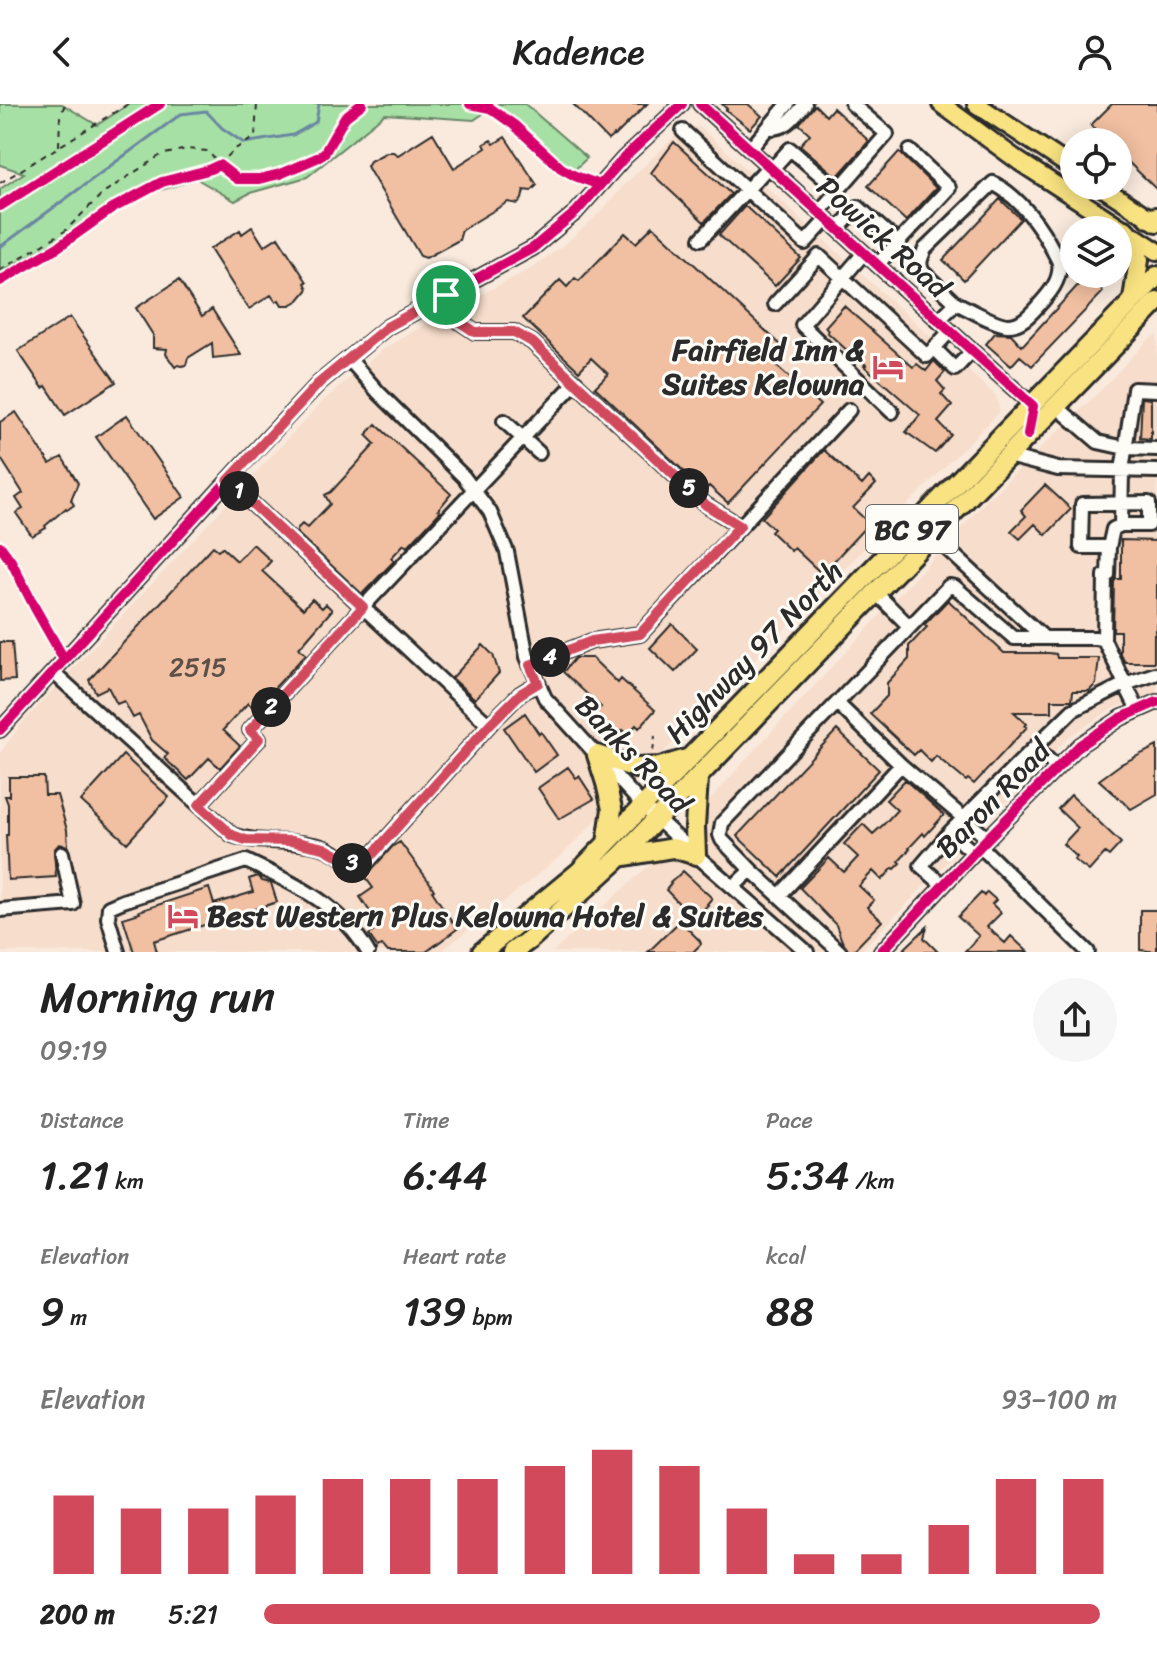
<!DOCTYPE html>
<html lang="en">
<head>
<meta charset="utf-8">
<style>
	:root { --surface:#fff; --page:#f6f6f6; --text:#222; --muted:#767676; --accent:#d1495b }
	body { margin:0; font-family:Sriracha,sans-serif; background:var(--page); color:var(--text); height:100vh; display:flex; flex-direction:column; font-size:30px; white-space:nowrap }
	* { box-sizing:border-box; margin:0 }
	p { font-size:26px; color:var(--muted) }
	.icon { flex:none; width:44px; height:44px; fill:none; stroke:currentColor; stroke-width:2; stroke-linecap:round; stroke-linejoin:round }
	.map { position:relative; height:848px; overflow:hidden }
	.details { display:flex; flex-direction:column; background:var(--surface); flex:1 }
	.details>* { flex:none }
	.controls { position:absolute; left:1060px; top:24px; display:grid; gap:16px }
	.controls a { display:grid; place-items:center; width:72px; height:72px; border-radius:50%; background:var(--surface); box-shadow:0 4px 20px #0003; font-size:40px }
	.pin { position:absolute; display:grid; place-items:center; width:68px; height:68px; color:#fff; margin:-34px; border:4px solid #fff; border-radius:50%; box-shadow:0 2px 8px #0007 }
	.km { position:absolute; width:40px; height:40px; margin:-20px; border-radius:50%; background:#222; color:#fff; font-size:22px; line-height:40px; text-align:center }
	.round { display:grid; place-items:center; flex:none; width:84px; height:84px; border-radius:42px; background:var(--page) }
	.overview { display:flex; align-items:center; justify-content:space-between; height:136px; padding:0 40px }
	h1 { font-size:44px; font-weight:600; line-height:60px }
	.figures { display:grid; grid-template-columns:repeat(3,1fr); gap:12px; height:136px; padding:8px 40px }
	.figures div { display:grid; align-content:center }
	.figures b { font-size:40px; font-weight:600 }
	.figures small { font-size:22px; font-weight:400 }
	.figures p { font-size:22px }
	.chart { height:224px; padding:16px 40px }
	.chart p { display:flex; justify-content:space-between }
	.chart svg { width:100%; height:144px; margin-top:8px; stroke:var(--accent); stroke-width:6 }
	ul { padding:0 40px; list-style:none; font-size:26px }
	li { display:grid; grid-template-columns:128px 96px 1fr; align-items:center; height:60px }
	li i { height:20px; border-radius:10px; background:var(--accent) }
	header { display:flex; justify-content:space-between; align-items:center; height:104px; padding:0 40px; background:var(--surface); font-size:36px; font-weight:600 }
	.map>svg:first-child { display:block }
</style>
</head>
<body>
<header><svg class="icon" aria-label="back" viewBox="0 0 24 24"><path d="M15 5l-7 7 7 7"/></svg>Kadence<svg class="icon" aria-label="person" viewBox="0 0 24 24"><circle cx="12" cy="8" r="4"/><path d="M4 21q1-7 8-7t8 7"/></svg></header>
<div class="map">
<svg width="1157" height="848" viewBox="0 0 1157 848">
	<rect width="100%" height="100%" fill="#f9eadd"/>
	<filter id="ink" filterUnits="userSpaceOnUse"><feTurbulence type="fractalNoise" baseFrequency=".0125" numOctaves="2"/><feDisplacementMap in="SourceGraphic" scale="16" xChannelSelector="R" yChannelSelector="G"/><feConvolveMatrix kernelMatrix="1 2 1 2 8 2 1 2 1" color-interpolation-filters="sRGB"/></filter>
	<g filter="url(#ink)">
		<path fill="#f7ddcb" d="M687 21 701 24 996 292 1000 307 562 751 441 848H0V649L23 618 322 298 382 246 433 216 530 165 564 141 600 109 626 79Z
			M1157 231V589L1112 605 1070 632 860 848H553L660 752 752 649 988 395 1101 286 1149 235Z"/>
		<path fill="#a7e0a4" stroke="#698668" stroke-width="2" d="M0 0H62L97 21 129 0H525L587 54 568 72 490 5 474 16 385 10 307 73 250 89 235 97 197 75 129 96 0 168V85L24 69 0 61Z"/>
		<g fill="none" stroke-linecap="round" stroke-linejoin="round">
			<path stroke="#6a87a1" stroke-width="3" d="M0 143 181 10 206 7 222 24 244 39 293 31 316 18 319 0"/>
		</g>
		<path fill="#f1bfa1" stroke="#2b2b2b" stroke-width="2" d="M573 0H647L615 32 614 31 608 36Z
			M722 0H748L762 12 750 25 726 6 727 5Z
			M1112 0H1157V86L1118 48V38H1108L1091 21Z
			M815 1 826 12 833 4 869 37 837 73 800 41 810 30 799 20Z
			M433 29 454 64 486 44 484 40 491 36 494 40 505 33 537 81 531 87 524 86 522 95 518 100 508 98 483 113 462 126 459 136 426 154 420 152 369 66 367 62 370 57 387 48H393L398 51Z
			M674 38 731 90 704 118 651 69Z
			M899 48 936 84 906 117 868 82Z
			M1000 95 1021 115 964 176 943 156Z
			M745 102 801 154 775 182 719 131Z
			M653 122 783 243 771 257 820 301 728 399 709 382 706 385 690 373 595 283 608 270 591 254 579 267 523 214 560 176 567 183 575 174 579 177 625 129 636 139Z
			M252 123 264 142 278 133 307 178 305 179 308 185 299 196 290 201H282L279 196 276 198 271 191 249 205 236 186 210 145 240 126 242 130Z
			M179 176 202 212 212 205 241 251 213 254 212 239 188 254 186 261 182 262 178 261 175 263 166 250 167 245 153 244V231L136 204Z
			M1079 180H1105L1101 185 1103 188 1032 262 1020 252 1011 262 986 240 995 229 1011 230 1022 242Z
			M844 202 913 263 917 260 926 267 934 257 945 268 937 277 945 286 941 290 952 302 938 318 951 331 935 349 906 328 920 311 864 262 866 261 854 250 852 251 827 228 828 227 825 223Z
			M70 213 116 278 65 311 46 282 43 284 18 247Z
			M1142 294 1151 295V335L1140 334Z
			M16 308 50 360 62 353 78 379 71 396 74 401 67 406 66 404 45 422 46 424 32 432 16 409 23 405 16 394 23 389 0 353V318Z
			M127 311 184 393 153 415 96 333Z
			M376 320 451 390 438 406 440 408 407 443 404 440 391 454 394 457 362 490 297 429V425L302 420 307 424 330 400 325 391 331 388 375 340 366 331Z
			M824 346 862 381 869 373 876 380 853 404 869 419 822 470 794 444 791 447 771 428 774 425 762 414Z
			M1045 381 1071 405 1046 431 1035 420 1020 435 1011 427 1026 412 1021 406Z
			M1121 436 1157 437V526H1155V531H1154V558H1125L1120 550V527H1113L1114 478 1116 475H1121Z
			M253 440 271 457 262 467 303 505 312 495 322 504 326 500 332 506 299 544 306 550 255 605 248 599 223 626 240 642 220 664 209 654 188 676 164 654 168 650 152 636 139 611 133 614 124 597 117 600 108 583 96 589 89 576 213 442 218 446 222 443 237 457Z
			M948 496 1004 549H1049L1056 550 1057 554H1099L1096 580 1089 587H1073L1072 596H1052V608H1014L1027 620 1025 622 1027 623 974 680 968 675 966 677 936 652 931 658 919 646 914 651 870 610 887 592V579L909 555V542L927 523 924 521Z
			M672 520 697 545 675 568 650 544Z
			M0 538H12L15 576 0 577Z
			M483 541 493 551 499 569 475 595 452 574Z
			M575 554H592L618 579 621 575 655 606 639 624 636 621 628 630 623 626 617 633 593 612 601 603 563 568Z
			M525 609 539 630 541 628 557 651 534 668 504 624Z
			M837 626 879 666 780 773 737 732Z
			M1157 642V690L1131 705 1099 676 1121 660Z
			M123 651 169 693 127 739 81 697Z
			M568 663 576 674 579 672 594 695 559 715 538 684Z
			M9 673H44L45 691H57L67 726 68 742 59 740 54 746 56 773 8 776 6 731H8V700L5 692H9Z
			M905 676 944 711 925 732 923 729 909 744 910 745 899 757 901 759 895 765 893 764 882 776 873 767 859 782 874 796 867 803 882 817 852 848H850L842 837 836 821 800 784 829 754 844 768 858 753 844 740 863 720 873 730 884 720 897 706 886 696Z
			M1071 691 1121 739 1109 752 1105 749 1089 767 1074 756 1077 753 1063 740 1078 724 1058 705Z
			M400 738 430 779 434 786 432 787 457 825 426 848H388L382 841 378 844 369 831 374 827 369 819 375 815 360 793 373 784 365 773 393 742Z
			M683 767 712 794 707 800 708 801 693 814 666 786 671 780 670 779Z
			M258 772 262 777 271 779 277 798 154 837 157 848H134L123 814 140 809 139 807 209 784 214 800 253 788 249 775Z
			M987 788 996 796 992 800 1001 809 987 823 1005 839 1011 832 1028 848H964L979 832 958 813 981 789 984 792Z
			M1140 806H1157V848L1140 846Z
			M680 817 700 837 701 840 693 848H648Z
			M927 823 924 834 938 848H901Z"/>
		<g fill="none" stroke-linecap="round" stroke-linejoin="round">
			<defs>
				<path id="minor" d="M700 0 1033 302
					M768 24C787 25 793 14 805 0
					M683 27 805 139 827 115
					M750 45 788 0
					M772 65 790 45 838 86
					M819 108 887 30 852 0
					M838 125 858 103 898 139
					M701 135 769 62
					M864 149 802 221 892 308
					M877 161 949 84 910 47
					M446 191 460 218 475 228H514L532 238 706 401 740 422
					M775 200 819 152 927 252 950 227
					M938 217 956 199 923 168C918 160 921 154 925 145L993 79C1019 93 1040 121 1054 148 1055 151 1058 155 1059 159 1062 176 1048 191 1038 202 1030 211 1020 222 1007 221 994 220 969 205 956 199
					M934 244 955 265 972 247
					M349 255 379 289 464 373 490 408 507 448 527 553 545 594 643 702 696 751 807 848
					M1056 302 1098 338 1125 344 1157 345
					M504 317 539 349
					M1008 352 1058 365 1157 367
					M1149 399V421H1121L1113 425 1109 443H1081L1082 400Z
					M1121 421 1122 367 1134 285 1157 286
					M932 431 1043 533
					M876 489 910 523
					M1104 536 1105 471H1108L1109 443
					M530 561 592 537 640 530 849 306
					M53 568 232 731C261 741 292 734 322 743 337 748 347 760 364 760L489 621 228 377
					M837 599 901 661
					M489 621 520 590 538 579
					M0 626 243 360 319 279 387 223 533 144 576 108 624 54 682 0
					M1035 643 1073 606 1125 580 1138 606
					M199 701 259 635 250 626 363 503 576 278
					M980 742 1088 848
					M974 749 950 728 1035 643 1057 664
					M751 766 722 736 720 731 722 719 949 482 955 483 1014 534H1096L1104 536 1125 580 1155 570
					M943 781 921 762 950 728
					M733 783 751 766 840 848
					M779 792 901 661 987 734
					M0 806 73 800 62 749
					M118 848 108 814 109 803 123 797 246 757C295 780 339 799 368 848
					M881 848 980 742 1080 641 1121 614 1157 598"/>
				<path id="major" d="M941 0 1020 58 1157 147
					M976 0 1074 65
					M1100 82 1157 119"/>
				<path id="highway" d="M1149 114 1157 113
					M1125 126 1136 141 1139 156 1133 195
					M597 651 636 664 660 663 687 655
					M597 651 606 679 612 705 607 739
					M620 753 673 744 696 751 695 723 698 674
					M482 848 579 768 1157 172
					M512 848 529 836 620 753 1157 198"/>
			</defs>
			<use href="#minor" stroke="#2b2b2b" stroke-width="18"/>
			<use href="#major" stroke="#2b2b2b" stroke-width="22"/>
			<use href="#highway" stroke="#2b2b2b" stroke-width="24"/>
			<path stroke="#2b2b2b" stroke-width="2" stroke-dasharray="6 6" stroke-linecap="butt" d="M59 42 60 13 65 0
				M0 79 128 0
				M0 166 65 127 103 89 161 51 186 45 208 47 219 61 235 45 255 33 257 0
				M653 647 655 632"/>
			<use href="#minor" stroke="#fdfcf7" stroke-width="12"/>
			<use href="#major" stroke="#f8e281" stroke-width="16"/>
			<use href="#highway" stroke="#f8e281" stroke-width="18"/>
			<defs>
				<path id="cycleway" d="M470 0 490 4 514 21 561 64 575 72 600 81
					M700 0 1033 302 1028 331
					M0 102 160 0
					M0 177 58 143 113 104 162 78 208 66 219 61 237 75H259L280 70 319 53 325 48 345 13 362 0
					M0 442 11 457 35 504 64 555
					M0 626 243 360 319 279 387 223 533 144 576 108 624 54 682 0
					M881 848 980 742 1080 641 1121 614 1157 598"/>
			</defs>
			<use href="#cycleway" stroke="#fdfcf7" stroke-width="15"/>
			<use href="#cycleway" stroke="#d6006c" stroke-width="10"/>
		</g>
	</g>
	<g fill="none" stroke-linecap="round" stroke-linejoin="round" filter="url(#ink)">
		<defs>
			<path id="route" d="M446 191 460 218 475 228H514L532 238 706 401 740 422 640 530 592 537 530 561 538 579 520 590 489 621 364 760H353L324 744 291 737 246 736 232 731 199 701 259 635 250 626 363 503 228 377 319 279 387 223Z"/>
		</defs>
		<use href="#route" stroke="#fff" stroke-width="16"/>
		<use href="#route" stroke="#d1495b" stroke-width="10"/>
	</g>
	<defs>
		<symbol id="hotel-bare" viewBox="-9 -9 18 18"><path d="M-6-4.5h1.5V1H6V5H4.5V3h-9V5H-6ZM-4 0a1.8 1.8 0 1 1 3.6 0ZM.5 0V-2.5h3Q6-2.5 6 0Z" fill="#d1495b" stroke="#fdfcf7" stroke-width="2.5" paint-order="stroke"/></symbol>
	</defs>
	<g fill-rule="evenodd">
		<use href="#hotel-bare" x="866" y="241" width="44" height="44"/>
		<use href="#hotel-bare" x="161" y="790" width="44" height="44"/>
	</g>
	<g text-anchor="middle" stroke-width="6" stroke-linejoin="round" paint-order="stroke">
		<g font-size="26" fill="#5c5048">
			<text x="198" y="572">2515</text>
		</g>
		<rect fill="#fdfcf7" stroke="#6a6a68" stroke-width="2" x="866" y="401" width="92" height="48" rx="6"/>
		<g font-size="28" font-weight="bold" fill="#2b2b2b">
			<text x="912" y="435">BC 97</text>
		</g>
		<g font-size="30" fill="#2b2b2b" stroke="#fdfcf7">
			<text transform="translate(883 133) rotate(42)" y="10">Powick Road</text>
			<text transform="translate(754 548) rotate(-46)" y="10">Highway 97 North</text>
			<text transform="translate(633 650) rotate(46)" y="10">Banks Road</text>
			<text transform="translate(993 695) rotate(-46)" y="10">Baron Road</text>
		</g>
		<g font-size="30" font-weight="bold" fill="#2b2b2b" stroke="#fdfcf7" text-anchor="end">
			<text x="864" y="256">Fairfield Inn &amp;<tspan x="864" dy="34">Suites Kelowna</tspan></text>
			<text x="207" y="822" text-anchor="start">Best Western Plus Kelowna Hotel &amp; Suites</text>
		</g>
	</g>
</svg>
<div class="controls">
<a><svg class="icon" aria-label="locate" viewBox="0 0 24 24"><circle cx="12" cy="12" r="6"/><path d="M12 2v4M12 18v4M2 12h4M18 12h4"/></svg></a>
<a><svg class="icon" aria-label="layers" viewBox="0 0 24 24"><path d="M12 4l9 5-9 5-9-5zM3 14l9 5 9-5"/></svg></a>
</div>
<div class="pin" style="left:446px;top:191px;background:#1e9e55"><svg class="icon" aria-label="arrive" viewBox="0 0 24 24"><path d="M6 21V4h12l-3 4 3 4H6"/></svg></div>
<b class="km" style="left:239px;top:387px">1</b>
<b class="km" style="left:271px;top:603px">2</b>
<b class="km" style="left:352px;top:759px">3</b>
<b class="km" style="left:550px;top:553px">4</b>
<b class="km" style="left:689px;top:384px">5</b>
</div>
<section class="details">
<div class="overview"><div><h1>Morning run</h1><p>09:19</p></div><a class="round"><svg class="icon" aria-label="share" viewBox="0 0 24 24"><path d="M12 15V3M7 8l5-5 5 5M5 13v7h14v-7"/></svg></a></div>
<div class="figures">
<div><p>Distance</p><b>1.21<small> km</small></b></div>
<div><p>Time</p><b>6:44</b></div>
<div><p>Pace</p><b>5:34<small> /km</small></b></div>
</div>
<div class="figures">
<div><p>Elevation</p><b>9<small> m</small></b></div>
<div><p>Heart rate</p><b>139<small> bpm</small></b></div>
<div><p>kcal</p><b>88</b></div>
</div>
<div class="chart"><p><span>Elevation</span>93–100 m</p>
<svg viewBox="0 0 160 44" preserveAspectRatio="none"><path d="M5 44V20M15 44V24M25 44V24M35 44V20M45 44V15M55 44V15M65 44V15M75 44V11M85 44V6M95 44V11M105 44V24M115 44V38M125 44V38M135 44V29M145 44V15M155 44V15"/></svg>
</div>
<ul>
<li><b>200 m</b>5:21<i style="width:98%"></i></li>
</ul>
</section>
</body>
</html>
